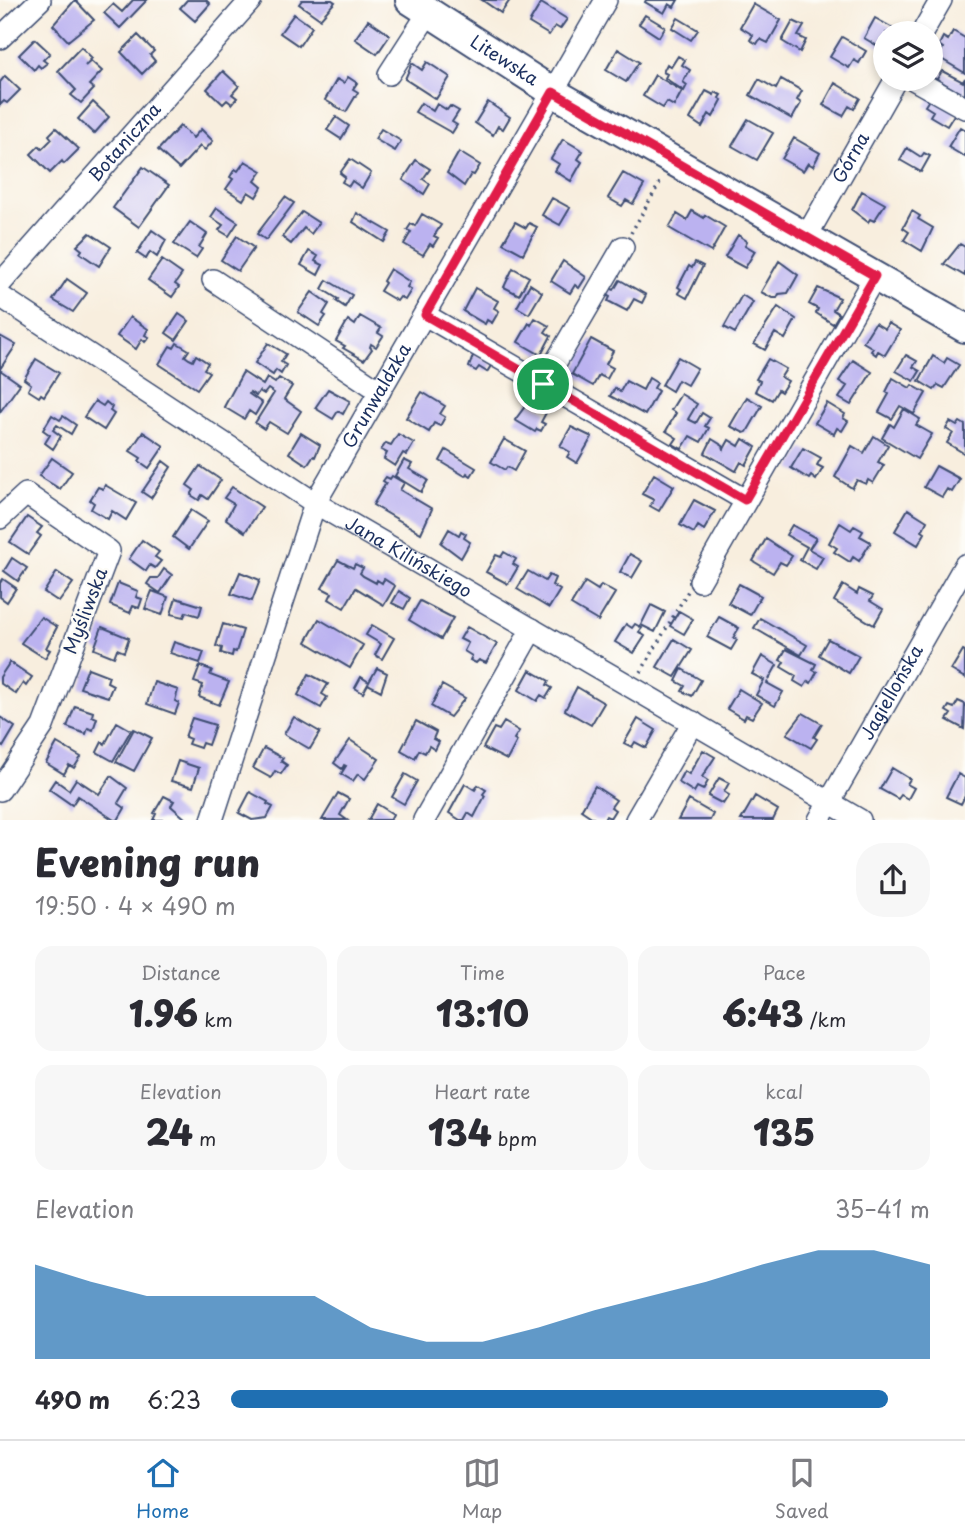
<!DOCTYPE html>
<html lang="en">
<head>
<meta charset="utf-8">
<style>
	:root { --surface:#fff; --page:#f7f7f7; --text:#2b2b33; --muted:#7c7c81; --line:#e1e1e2; --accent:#1f6fb2 }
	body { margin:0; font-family:"Playpen Sans",sans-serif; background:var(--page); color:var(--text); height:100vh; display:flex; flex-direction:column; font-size:26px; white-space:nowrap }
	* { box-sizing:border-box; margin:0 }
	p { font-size:23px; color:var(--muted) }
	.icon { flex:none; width:38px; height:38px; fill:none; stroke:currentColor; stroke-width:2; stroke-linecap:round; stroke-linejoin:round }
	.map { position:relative; height:820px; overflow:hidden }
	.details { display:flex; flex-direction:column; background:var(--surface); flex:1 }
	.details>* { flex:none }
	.controls { position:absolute; left:873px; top:21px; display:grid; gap:14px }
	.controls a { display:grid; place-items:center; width:70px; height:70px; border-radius:50%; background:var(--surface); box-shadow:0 4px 10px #0003; font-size:35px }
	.pin { position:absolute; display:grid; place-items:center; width:60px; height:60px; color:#fff; margin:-30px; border:4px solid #fff; border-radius:50%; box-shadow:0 2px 7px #0007 }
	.round { display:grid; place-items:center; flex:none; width:74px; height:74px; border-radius:28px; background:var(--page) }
	.summary { display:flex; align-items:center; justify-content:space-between; height:119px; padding:0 35px }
	h1 { font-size:38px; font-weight:800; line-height:52px }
	.figures { display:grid; grid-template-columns:repeat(3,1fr); gap:10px; height:119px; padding:7px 35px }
	.figures div { display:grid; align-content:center; border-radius:18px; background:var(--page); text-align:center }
	.figures b { font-size:35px; font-weight:800 }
	.figures small { font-size:19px; font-weight:400 }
	.figures p { font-size:19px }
	.chart { height:196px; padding:14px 35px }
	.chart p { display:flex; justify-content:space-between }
	.chart svg { width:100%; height:126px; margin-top:7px; fill:var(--accent); opacity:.7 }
	ul { padding:0 35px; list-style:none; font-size:23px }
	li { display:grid; grid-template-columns:112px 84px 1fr; align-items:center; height:52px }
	li i { height:18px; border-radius:9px; background:var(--accent) }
	.dock { display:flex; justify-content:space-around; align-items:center; height:98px; border-top:2px solid var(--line); background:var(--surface); font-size:19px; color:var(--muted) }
	.dock a { display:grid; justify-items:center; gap:4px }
	.dock .on { color:var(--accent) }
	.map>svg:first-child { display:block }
</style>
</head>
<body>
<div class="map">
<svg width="965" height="820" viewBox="0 0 965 820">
	<rect width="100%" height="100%" fill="#fdfcf7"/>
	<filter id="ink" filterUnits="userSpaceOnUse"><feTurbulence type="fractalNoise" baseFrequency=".0143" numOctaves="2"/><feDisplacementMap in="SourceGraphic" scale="14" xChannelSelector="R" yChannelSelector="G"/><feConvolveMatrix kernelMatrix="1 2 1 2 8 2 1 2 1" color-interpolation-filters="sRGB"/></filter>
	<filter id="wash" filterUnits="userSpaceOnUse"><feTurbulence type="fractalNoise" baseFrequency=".00686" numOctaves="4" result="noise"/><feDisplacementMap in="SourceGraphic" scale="28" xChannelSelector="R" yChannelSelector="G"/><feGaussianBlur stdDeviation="1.57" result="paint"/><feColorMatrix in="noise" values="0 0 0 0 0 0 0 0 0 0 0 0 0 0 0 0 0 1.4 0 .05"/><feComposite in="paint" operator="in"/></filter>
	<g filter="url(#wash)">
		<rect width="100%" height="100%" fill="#f8eede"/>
		<g id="blocks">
			<path fill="#bbb2f0" d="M75 0 94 20 68 41 53 25Z
				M133 0H147L120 28 104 13 113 4 122 12Z
				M187 0H206L210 4 195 21 180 8Z
				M302 0H332L335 2 320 19 299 4Z
				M482 0H510L501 13Z
				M646 0H678L674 7 669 4 664 13 645 2Z
				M541 3 567 19 560 29 555 26 549 35 529 23Z
				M753 4 781 20 768 43 760 39 757 44 750 40 753 35 740 27Z
				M294 14 312 27 299 46 280 33Z
				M645 15 665 27 659 37 639 24Z
				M678 18 698 30 691 40 672 28Z
				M875 18 893 28 890 33H886V41L881 48 864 38Z
				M368 20 390 35 377 54 355 39Z
				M793 21 804 26 798 36 806 40 800 52 782 41Z
				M953 31 965 38V73L938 57 943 48 939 45 943 37 948 40Z
				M138 35 154 51 150 55 155 61 142 74 121 52Z
				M842 37 866 51 859 63 854 60 849 68 830 57Z
				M35 39 50 53 43 60 47 63 41 68 38 65 34 70 19 55Z
				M81 47 92 58 85 66 91 61 102 71 89 85 94 89 81 103 71 95 76 90 58 71Z
				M618 49 639 62 626 82 606 70Z
				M678 56 685 60 682 65 690 70 683 82 687 85 684 91 665 78 667 74 663 72 667 64 671 67Z
				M427 62 450 77 436 99 405 79 412 63 422 70Z
				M223 71 239 86 232 94 237 98 232 104 227 100 223 104 207 89Z
				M942 71 963 82 965 78V96L937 79Z
				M655 75 682 91 674 106 667 102 663 108 643 96Z
				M5 76 20 90 7 103 4 101 0 105V82Z
				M348 77 357 83 353 89 358 92 346 112 325 100 337 79 344 83Z
				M759 79 776 89 781 79 802 91 797 100 801 103 792 119 750 95Z
				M835 83 860 98 854 109 849 106 843 116 823 105Z
				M706 91 714 95 715 92 721 95 719 98 722 100 713 117 709 114 702 127 690 119Z
				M932 95 957 110 947 126 930 116 933 111 925 106Z
				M93 102 109 117 94 134 78 119Z
				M488 102 510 117 503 129 498 126 493 135 475 123Z
				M421 103 433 111 437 104 447 110 450 106 459 111 452 122 457 125 452 133 415 112Z
				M336 117 349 126 341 139 327 130Z
				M748 119 773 133 757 160 732 146Z
				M180 126 193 138 201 129 213 141 205 150 200 146 179 169 158 150Z
				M960 127 965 130V157L948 147Z
				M56 128 79 149 64 164 62 161 50 173 31 154 39 146 42 149 52 139 49 135Z
				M381 129 401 141 395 151 375 139Z
				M794 138 820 153 813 166 808 163 803 171 782 159Z
				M563 139 583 151 578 159 582 162 571 181 555 171 559 164 551 159Z
				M907 148 921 157 924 153 930 156 921 172 900 160Z
				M459 152 480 165 474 175 471 174 464 186 447 173Z
				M350 159 371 173 362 188 352 181 349 186 342 182 345 177 340 173Z
				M416 160 430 169 423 179 430 184 424 194 403 180Z
				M245 161 262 171 255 181 262 187 256 197 248 192 243 200 226 189 233 179 230 177 235 169 238 171Z
				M143 167 169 185 139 227 113 208Z
				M623 173 644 185 633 204 626 200 622 206 608 198Z
				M862 191 885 204 874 221 870 219 868 222 852 210Z
				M285 197 294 203 266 240 257 234Z
				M552 198 570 208 560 225 542 215Z
				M217 208 238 222 229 236 219 230 223 225 211 217Z
				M692 211 704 218 705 215 725 227 711 252 669 228 677 214 687 220Z
				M912 211 920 216 918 219 933 228 922 251 904 240 909 232 903 228Z
				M302 212 319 223 311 234 304 228 291 244 282 237Z
				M357 213 390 232 384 242 353 222Z
				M422 214 441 225 434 236 438 238 433 246 430 244 423 255 404 244 411 232 407 230 411 224 415 226Z
				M190 222 207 234 199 247 202 249 196 258 174 244Z
				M515 222 526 228 529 223 537 227 523 254 503 243Z
				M152 230 166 240 157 257 150 252 146 259 137 253Z
				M90 233 111 247 99 266 80 253 82 250 77 246Z
				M738 235 747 241 745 245 755 251 745 268 725 257Z
				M237 236 254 248 238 271 221 260Z
				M960 244 965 247V276L944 264Z
				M309 251 318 256 315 261 323 265 318 275 301 265Z
				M162 260 182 274 175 284 179 287 172 297 148 280Z
				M563 261 586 277 579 288 575 285 570 293 551 281Z
				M779 261 798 275 788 293 779 294 777 298H772L761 292Z
				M695 262 703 266 687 298 678 293 681 289 678 287 689 266 692 268Z
				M513 268 529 277 519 295 504 287Z
				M390 269 410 282 407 287 411 290 405 300 400 297 397 301 380 291 385 283 383 281Z
				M67 279 87 293 73 312 53 300Z
				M327 280 352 295 345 307 336 301 338 299 322 289Z
				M620 280 646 295 642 303 634 299 627 311 608 301 610 297 606 295 610 288 614 290Z
				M530 284 542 292 529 314 517 307Z
				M475 288 498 301 494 308 499 311 492 323 487 320 485 324 463 311Z
				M818 288 840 298 833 310 839 314 833 324 816 313 818 309 809 304Z
				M312 292 329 304 323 314 326 316 319 326 298 312Z
				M742 295 753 302 735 333 724 327Z
				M778 307 796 319 785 339 775 333 765 350 754 344Z
				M179 314 189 321 176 340 166 333Z
				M360 316 381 328 378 333 383 336 376 347 371 344 370 347 372 349 364 360 343 348 345 346 336 341 348 320 355 325Z
				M130 317 148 329 145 335 149 337 145 342 142 339 136 349 117 336Z
				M535 318 549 326 545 332 551 336 541 355 518 342 529 323 531 325Z
				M875 323 885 329 888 323 900 330 885 355 878 351 876 355 871 351 873 348 863 342Z
				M0 336 16 345 0 369Z
				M591 339 613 351 606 364 613 368 607 379 599 375 593 386 572 374Z
				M177 343 189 350 185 356 189 359 193 361 196 355 208 363 204 369 209 372 197 389 159 364 170 346 174 348Z
				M268 343 286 354 281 362 286 365 281 374 276 370 273 375 255 363Z
				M474 353 492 364 487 372 479 367 476 371 469 367Z
				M906 355 917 361 913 367 920 371 914 381 896 371Z
				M933 356 944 363 947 358 959 365 944 388 938 385 934 390 919 381Z
				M678 357 697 368 687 385 678 380 672 391 662 385Z
				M36 359 59 373 44 396 41 394 39 397 28 390 31 384 24 379Z
				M768 359 786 369 781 377 788 381 781 392 778 390 772 400 755 391 760 381 756 379Z
				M853 360 872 372 851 405 839 398 847 386 839 381Z
				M0 370 20 384 0 412Z
				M243 372 263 385 267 378 275 383 279 378 292 386 284 399 301 411 287 433 269 422 264 429 255 423 274 393 268 389 264 394 259 391 256 396 250 392 249 394 262 403 255 415 249 411 244 419 224 407Z
				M649 378 657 383 654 388 658 391 645 415 610 396 615 388 620 392 626 381 643 390Z
				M893 378 910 388 912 385 926 393 914 414 900 406 892 419 879 412 889 394 886 392Z
				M328 389 350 401 343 414 338 411 333 419 315 408Z
				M422 392 445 406 440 414 445 417 440 426 434 423 429 432 406 418Z
				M681 394 697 404 688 419 696 423 702 413 710 418 705 426 709 428 701 442 690 436 682 449 673 444 677 438 666 431 676 413 671 410Z
				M747 397 762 406 747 432 744 433 730 426Z
				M95 401 103 406 106 402 112 407 110 411 114 414 104 430 84 417Z
				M529 401 547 411 541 422 545 424 541 431 537 429 535 432 515 420Z
				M827 403 845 414 843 418 848 421 842 431 837 428 834 434 815 423Z
				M904 409 920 419 916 425 932 434 917 459 882 438 890 424 894 427Z
				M52 415 60 420 63 416 76 425 71 434 57 425 53 430 61 436 53 449 45 443 50 435 43 430Z
				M950 422 957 426 960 422 965 425V454L947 443 953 433 946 429Z
				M571 427 592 437 577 463 567 457 570 452 560 446Z
				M143 432 164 446 149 468 139 461 141 458 130 451Z
				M301 433 320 445 315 457 313 456 307 465 289 453Z
				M398 434 414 443 407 455 403 453 395 466 384 459 387 453 381 450 386 443 391 445Z
				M874 436 888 445 878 462 884 465 873 483 868 480 866 484 857 480 852 488 835 477 852 446 864 453Z
				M504 439 525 451 514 471 507 467 505 470 491 462Z
				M712 439 723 446 724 449 729 440 739 446 743 439 756 447 746 465 741 462 736 471 705 453Z
				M803 448 821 458 817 465 823 468 816 480 811 476 809 479 791 468Z
				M446 450 476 468 471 476 467 473 465 476 440 461Z
				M52 458 72 472 60 489 39 476Z
				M404 460 412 464 409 469 428 480 421 492 395 476Z
				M163 461 171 467 151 498 142 492Z
				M200 466 221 480 208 499 202 495 199 500 191 495 194 490 187 485Z
				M936 466 960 479 952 492 947 489 942 497 924 487Z
				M654 474 674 486 659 511 650 506 654 500 642 494Z
				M392 476 404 483 400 490 432 509 421 533 373 505 386 483 383 481 386 477 390 479Z
				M105 485 136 503 126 520 112 511 108 519 91 509 94 503 90 500 98 487 103 489Z
				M232 487 262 507 245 532 226 519 234 504 224 498Z
				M694 500 715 511 704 530 698 526 694 533 680 525Z
				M908 509 927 521 922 531 925 533 918 545 895 531Z
				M191 510 208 521 189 549 173 537Z
				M27 517 42 527 37 533 41 536 28 554 10 542Z
				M840 523 851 530 854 526 863 531 860 536 871 542 859 561 853 557 850 562 834 552 837 548 829 543Z
				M792 525 816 538 809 549 823 557 816 569 800 560 807 547 786 535Z
				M449 529 459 535 461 531 466 534 464 538 470 542 461 558 441 543Z
				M766 539 792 556 786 565 780 562 773 573 753 561Z
				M142 540 159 552 155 557 161 561 155 568 150 565 146 571 129 559Z
				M504 552 516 559 513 564 518 567 508 584 486 572 496 555 501 557Z
				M630 554 642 561 632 578 620 572Z
				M12 558 27 568 18 581 4 571Z
				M338 560 353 568 355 564 363 568 360 573 363 576 376 583 377 580 382 583 384 579 395 586 384 605 356 588 344 608 329 599 332 593 322 588Z
				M164 569 172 575 160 593 147 584 151 578H158Z
				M528 571 545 581 549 575 555 578 552 585 560 590 549 608 517 589Z
				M57 572 73 583 59 602 44 592Z
				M240 572 260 580 252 601 231 594Z
				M3 579 16 588 7 602 0 597V583Z
				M585 582 598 590 601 585 615 593 598 621 571 605Z
				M118 583 138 591 136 597 142 599 139 608 133 606 130 613 110 605Z
				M739 584 761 596 750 615 728 603Z
				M843 585 857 594 859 589 873 596 870 601 883 609 874 625 834 601Z
				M152 591 168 597 162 615 145 609Z
				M399 591 410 598 404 609 392 603Z
				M176 598 202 606 199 616 186 612 184 617 171 614Z
				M420 601 453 618 441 639 409 620Z
				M651 605 665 612 655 632 641 625Z
				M679 611 693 619 684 634 670 626Z
				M41 617 57 627 46 648 50 650 45 658 21 643Z
				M719 617 739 628 733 638 737 640 731 650 707 637Z
				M760 618 807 645 801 655 754 628Z
				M319 619 363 645 350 668 306 642Z
				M223 624 243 630 236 652 233 651 232 656 221 653 222 648 216 646Z
				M626 624 632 628 635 624 642 628 639 632 645 636 634 653 615 642Z
				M372 625 394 638 382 659 375 655 381 644 366 635Z
				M102 627 129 638 124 652 117 649 114 657 94 649Z
				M467 627 497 644 486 663 479 660 476 663 470 660 472 656 464 651 468 643 460 639Z
				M674 639 692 650 675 677 657 667Z
				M828 639 859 656 849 673 819 655Z
				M174 642 204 652 200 663 170 653Z
				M786 649 816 664 813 670 817 672 811 683 808 681 804 687 794 681 796 676 781 667 784 662 780 660Z
				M963 650 965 651V678L951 670Z
				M762 656 777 665 767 683 783 692 775 706 756 695 764 680 752 674Z
				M10 662 32 677 26 686 23 683 16 694 0 683V677Z
				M200 666 212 670 210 675 229 682 219 705 199 697 203 685 194 682Z
				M88 668 109 676 107 682 113 685 108 697 80 688Z
				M377 668 387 673 381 691 368 684 363 693 355 688 361 677 369 682Z
				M682 669 701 680 692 696 682 691 685 686 676 681Z
				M530 670 549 681 547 685 552 688 546 698 541 695 537 701 519 690Z
				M309 674 328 684 322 694 327 697 321 708 298 695Z
				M154 682 178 690 175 701 179 703 175 714 147 704Z
				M442 685 465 698 450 717 431 706Z
				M577 687 604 703 591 725 565 710Z
				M739 689 762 703 752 718 746 715 744 719 727 709Z
				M958 701 965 704 964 729 947 720 951 714 946 711 949 706 954 708Z
				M75 706 93 712 92 716 97 718 93 730 88 728 86 734 67 727Z
				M803 713 822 724 814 737 817 739 811 748 787 734Z
				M0 717 15 727 3 747 0 745Z
				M294 717 320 732 310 749 284 734Z
				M192 718 215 725 208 745 202 743 200 748 188 744 190 739 185 737Z
				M638 719 656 730 646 748 635 742 632 747 624 743Z
				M416 721 436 732 433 739 439 742 435 750 429 746 425 753 419 750 415 758 401 750Z
				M117 722 131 730 113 761 97 752 102 742 105 744Z
				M504 722 519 731 514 739 517 741 507 760 483 748 494 728 499 730Z
				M134 729 152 738 134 771 116 762Z
				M350 740 379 759 365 779 358 774 353 781 341 774 346 766 344 765 342 769 334 763Z
				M57 743 81 757 74 768 69 765 64 774 46 763Z
				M264 748 283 758 281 761 287 765 281 774 275 771 271 778 253 768Z
				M703 750 715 757 702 777 708 781 703 790 697 787 694 792 678 782 684 771 689 774Z
				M178 761 199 768 193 787 171 781Z
				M892 768 910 779 907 784 914 788 908 799 901 795 898 799 880 789Z
				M405 774 417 781 404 804 392 797Z
				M958 774 965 778V796L961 804 946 797Z
				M111 776 127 788 118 803 125 808 118 820H114L78 796 72 805 49 789 55 780 69 790 76 779 99 794Z
				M719 778 729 783 724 792 729 795 723 804 708 796Z
				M465 784 475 790 478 785 486 790 483 794 485 796 474 817 468 813 464 820H460L449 813Z
				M595 786 616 800 611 807 615 810 610 818 606 816 604 820H596L581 810Z
				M250 792 268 802 267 804 273 807 267 818 252 820 239 813Z
				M338 793 349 799 340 815 347 820H322Z
				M164 796 174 801 171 806 187 820H153L156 814 154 813Z
				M755 796 778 810 773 820H741Z
				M689 800 713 814 710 820H678Z
				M377 804 393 814 390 820H368Z"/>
		</g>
	</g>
	<g filter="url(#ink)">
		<use href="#blocks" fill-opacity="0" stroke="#3c4c71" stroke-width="2"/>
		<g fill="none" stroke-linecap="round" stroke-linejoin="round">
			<defs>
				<g id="minor">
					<path d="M922 33 941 0"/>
					<path d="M0 38 40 0"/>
					<path d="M389 74 429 12"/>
					<path d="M913 79 965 108"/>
					<path id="s1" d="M806 237 896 79"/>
					<path d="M213 280 380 391"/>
					<path id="s2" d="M0 284 251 0"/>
					<path id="s3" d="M0 296 315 503 860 820"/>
					<path d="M425 315 745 500"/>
					<path d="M543 384 623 247"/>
					<path d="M0 518 26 494 109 551 43 726 0 790"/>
					<path d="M700 581 875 276"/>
					<path id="s4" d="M212 820 315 503 606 0"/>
					<path d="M424 820 532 629"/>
					<path d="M636 820 693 722"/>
					<path id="s5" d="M819 820 965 565"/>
				</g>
				<g id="major">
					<path id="s6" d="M410 0 553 92 965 328"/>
				</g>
			</defs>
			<use href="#minor" stroke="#3c4c71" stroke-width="24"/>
			<use href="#major" stroke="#3c4c71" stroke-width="32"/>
			<path stroke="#3c4c71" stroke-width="3.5" stroke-dasharray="2 5" stroke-linecap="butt" d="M631 233 662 179
				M641 672 688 591"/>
			<use href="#minor" stroke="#fff" stroke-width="21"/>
			<use href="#major" stroke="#fff" stroke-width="28"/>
		</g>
	</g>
	<g fill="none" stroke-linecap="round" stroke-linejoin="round" filter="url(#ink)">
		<defs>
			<path id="route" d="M553 92 875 276 745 500 425 315Z"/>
		</defs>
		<use href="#route" stroke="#fff" stroke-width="14"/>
		<use href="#route" stroke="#e11d48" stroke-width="9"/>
	</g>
	<g text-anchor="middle" stroke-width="5" stroke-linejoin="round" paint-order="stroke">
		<g font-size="18" fill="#1b2f5e" stroke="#fdfcf7">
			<text dy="6" stroke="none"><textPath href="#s6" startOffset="112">Litewska</textPath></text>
			<text dy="6" stroke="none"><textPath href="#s2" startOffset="189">Botaniczna</textPath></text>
			<text dy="6" stroke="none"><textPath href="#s1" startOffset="91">Górna</textPath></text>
			<text dy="6" stroke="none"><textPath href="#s4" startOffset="457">Grunwaldzka</textPath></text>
			<text dy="6" stroke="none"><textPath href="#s3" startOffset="485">Jana Kilińskiego</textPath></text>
			<text transform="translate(86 611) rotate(-69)" y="6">Myśliwska</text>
			<text dy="6" stroke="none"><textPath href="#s5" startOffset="147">Jagiellońska</textPath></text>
		</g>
	</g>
</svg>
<div class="controls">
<a><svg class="icon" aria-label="layers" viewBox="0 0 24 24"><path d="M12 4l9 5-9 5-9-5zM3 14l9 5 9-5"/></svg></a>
</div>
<div class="pin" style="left:543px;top:384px;background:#1e9e55"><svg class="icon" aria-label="arrive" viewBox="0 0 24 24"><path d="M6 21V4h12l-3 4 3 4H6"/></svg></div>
</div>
<section class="details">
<div class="summary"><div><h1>Evening run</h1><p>19:50 · 4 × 490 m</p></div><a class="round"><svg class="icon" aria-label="share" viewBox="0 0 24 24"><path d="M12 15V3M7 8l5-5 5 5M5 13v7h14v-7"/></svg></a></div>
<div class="figures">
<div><p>Distance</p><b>1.96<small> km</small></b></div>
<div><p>Time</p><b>13:10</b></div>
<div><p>Pace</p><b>6:43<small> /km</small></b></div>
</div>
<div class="figures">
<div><p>Elevation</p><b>24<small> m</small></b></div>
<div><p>Heart rate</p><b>134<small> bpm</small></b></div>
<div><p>kcal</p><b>135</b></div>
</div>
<div class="chart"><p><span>Elevation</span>35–41 m</p>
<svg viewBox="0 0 160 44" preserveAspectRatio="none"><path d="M0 44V11L10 17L20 22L30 22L40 22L50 22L60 33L70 38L80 38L90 33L100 27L110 22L120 17L130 11L140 6L150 6L160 11V44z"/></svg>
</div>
<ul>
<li><b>490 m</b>6:23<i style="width:94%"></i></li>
</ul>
</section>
<nav class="dock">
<a class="on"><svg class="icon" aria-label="home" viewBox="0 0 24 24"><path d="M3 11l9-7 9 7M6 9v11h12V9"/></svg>Home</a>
<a><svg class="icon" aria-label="map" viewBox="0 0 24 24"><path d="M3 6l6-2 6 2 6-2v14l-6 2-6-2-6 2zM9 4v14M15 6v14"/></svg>Map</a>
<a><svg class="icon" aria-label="saved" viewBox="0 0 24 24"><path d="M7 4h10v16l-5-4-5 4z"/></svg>Saved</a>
</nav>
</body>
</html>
